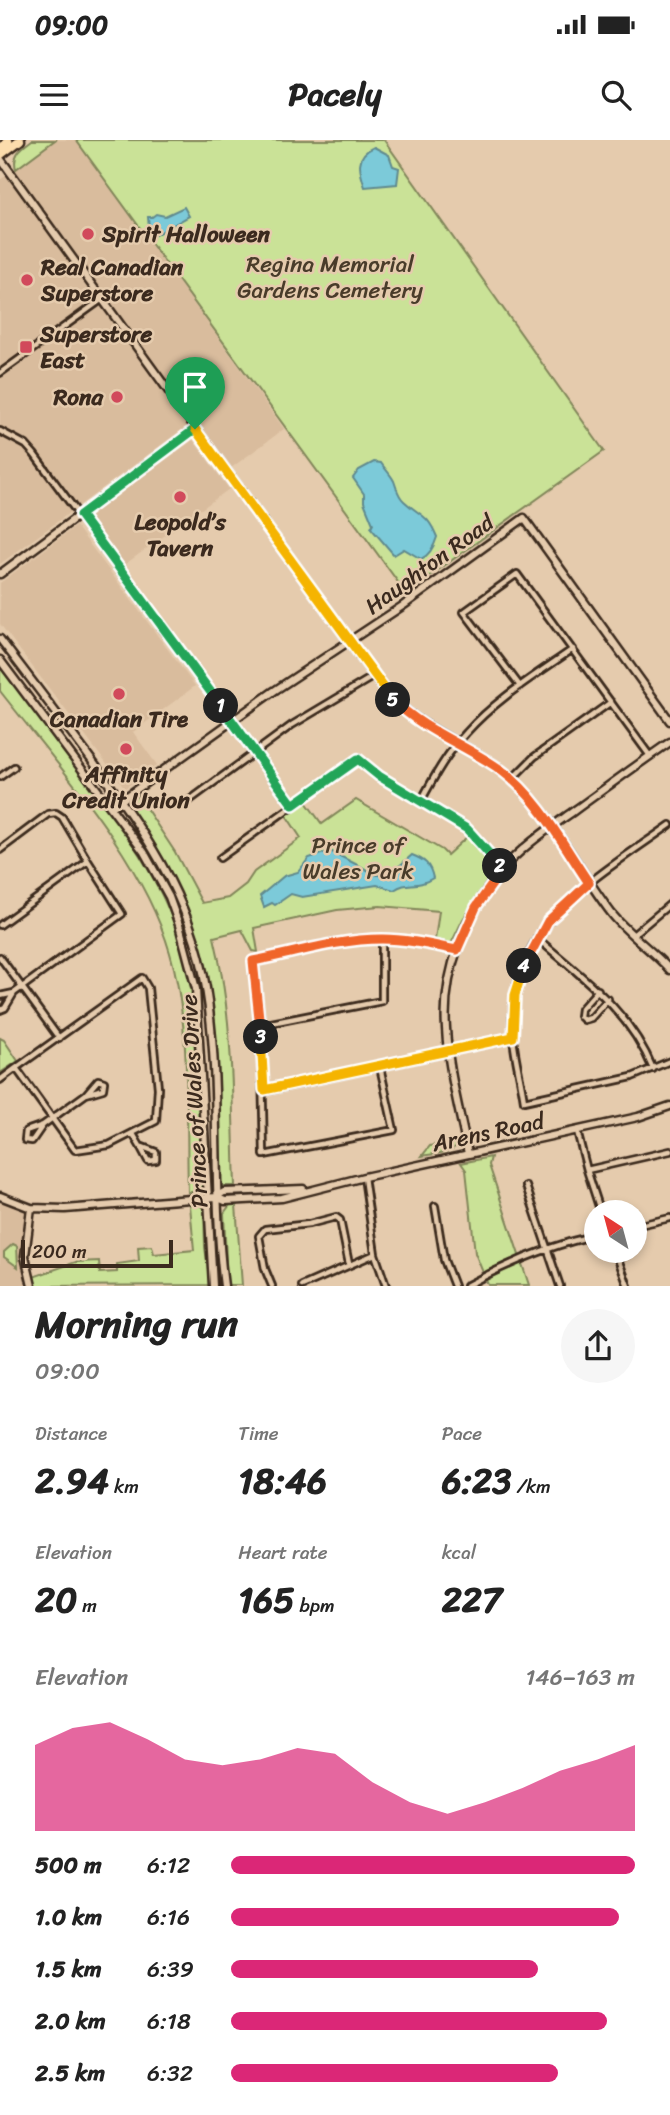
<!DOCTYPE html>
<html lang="en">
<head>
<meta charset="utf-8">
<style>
	:root { --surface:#fff; --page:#f6f6f6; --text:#222; --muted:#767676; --accent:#db2777 }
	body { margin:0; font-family:Sriracha,sans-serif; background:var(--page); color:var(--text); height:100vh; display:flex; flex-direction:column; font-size:26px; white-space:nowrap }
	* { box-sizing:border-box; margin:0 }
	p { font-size:23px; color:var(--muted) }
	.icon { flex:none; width:38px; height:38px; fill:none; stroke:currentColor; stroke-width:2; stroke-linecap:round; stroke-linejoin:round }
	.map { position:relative; height:1146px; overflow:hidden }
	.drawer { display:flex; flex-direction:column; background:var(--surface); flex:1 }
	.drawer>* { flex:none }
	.needle { width:46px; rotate:324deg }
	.controls { position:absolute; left:584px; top:1060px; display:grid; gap:14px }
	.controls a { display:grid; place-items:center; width:63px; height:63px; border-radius:50%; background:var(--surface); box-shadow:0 4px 10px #0003; font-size:35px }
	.scale { position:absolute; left:21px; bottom:18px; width:152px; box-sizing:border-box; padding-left:7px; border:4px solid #3b2a1e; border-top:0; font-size:19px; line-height:24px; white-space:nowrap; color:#3b2a1e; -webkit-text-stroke:5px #e5cbad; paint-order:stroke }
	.pin { position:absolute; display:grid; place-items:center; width:60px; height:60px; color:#fff; margin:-72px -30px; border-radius:50% 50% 50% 0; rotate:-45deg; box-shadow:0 0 7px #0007 }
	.pin .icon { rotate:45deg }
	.km { position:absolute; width:35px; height:35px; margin:-18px; border-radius:50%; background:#222; color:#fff; font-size:19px; line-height:35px; text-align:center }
	.round { display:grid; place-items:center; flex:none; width:74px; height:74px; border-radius:37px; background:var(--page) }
	.summary { display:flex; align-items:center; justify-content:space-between; height:119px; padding:0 35px }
	h1 { font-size:38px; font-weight:800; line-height:52px }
	.stats { display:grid; grid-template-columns:repeat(3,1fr); gap:10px; height:119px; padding:7px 35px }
	.stats div { display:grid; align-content:center }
	.stats b { font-size:35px; font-weight:800 }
	.stats small { font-size:19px; font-weight:400 }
	.stats p { font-size:19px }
	.chart { height:196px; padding:14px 35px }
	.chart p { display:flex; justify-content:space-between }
	.chart svg { width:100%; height:126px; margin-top:7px; fill:var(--accent); opacity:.7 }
	ul { padding:0 35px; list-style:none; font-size:23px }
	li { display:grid; grid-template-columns:112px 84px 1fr; align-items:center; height:52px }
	li i { height:18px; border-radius:9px; background:var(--accent) }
	.status { display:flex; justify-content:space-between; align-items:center; height:49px; padding:0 35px; background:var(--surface); direction:ltr }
	.status svg { height:19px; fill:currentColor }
	header { display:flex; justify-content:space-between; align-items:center; height:91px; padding:0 35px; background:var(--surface); font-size:32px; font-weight:800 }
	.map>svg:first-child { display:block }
</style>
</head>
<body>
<div class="status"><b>09:00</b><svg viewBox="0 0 49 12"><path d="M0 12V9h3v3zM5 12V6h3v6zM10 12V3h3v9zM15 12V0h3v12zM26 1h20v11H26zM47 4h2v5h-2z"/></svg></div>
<header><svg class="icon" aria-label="menu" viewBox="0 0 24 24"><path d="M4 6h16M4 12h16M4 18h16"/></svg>Pacely<svg class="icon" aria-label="search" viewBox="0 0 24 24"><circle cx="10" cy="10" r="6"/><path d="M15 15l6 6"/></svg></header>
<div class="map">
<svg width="670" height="1146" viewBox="0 0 670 1146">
	<rect width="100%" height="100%" fill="#e5cbad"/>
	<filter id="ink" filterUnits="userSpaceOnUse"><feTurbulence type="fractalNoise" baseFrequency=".0143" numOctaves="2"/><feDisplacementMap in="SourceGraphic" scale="14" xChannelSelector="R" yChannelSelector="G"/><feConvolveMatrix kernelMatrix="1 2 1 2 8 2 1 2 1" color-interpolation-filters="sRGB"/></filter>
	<g filter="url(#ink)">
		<path fill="#d9bc9d" d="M55 0H76L284 289 231 328 195 280 0 424V40Z
			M193 300 229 349 124 425 88 376Z
			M76 386 195 546 133 592 157 625 125 648 0 484V443Z
			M0 1061 25 1071 21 1118 29 1145 0 1146Z"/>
		<path fill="#cae297" stroke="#82865a" stroke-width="2" d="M32 0H55L16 29C12 14 21 8 32 0Z
			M76 0H384L604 311 406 453Z
			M0 527C27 562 54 598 81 633 128 694 173 755 189 833 204 902 200 976 203 1046L197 1052H188C186 978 191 883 170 813 143 719 60 628 0 551Z
			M138 656 175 712 202 763 228 758 246 744 254 732 301 698 286 675 306 662 322 684 356 660 442 710 447 715 468 696 494 729V733L463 779 451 804 435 800 439 771 380 766 337 770 254 788 258 812 253 811 242 790 214 797C234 879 232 962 235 1046H222L221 1042C217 982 220 919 211 859 200 789 172 725 131 667L132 660Z
			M0 898 4 900 18 921 0 933Z
			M460 999C456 1014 436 1013 422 1016L430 1006Z
			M491 1017 489 1025 529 1145H488L475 1113 466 1030 461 1023Z
			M199 1064 204 1069 205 1107 210 1145 36 1146 33 1137 76 1122 99 1121 100 1133 117 1132V1124L139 1121 138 1107 152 1106 154 1114 194 1110 190 1065Z
			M230 1065H236L242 1145H227L224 1073Z
			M13 1104 17 1106 18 1127 4 1117V1112Z"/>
		<path fill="#7bcad9" stroke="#618a8e" stroke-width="2" d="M374 7 389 15 393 26 399 28 397 44 365 47C359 30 355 15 374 7Z
			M184 67 189 76 155 95 149 88 148 77H152L156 74 165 76Z
			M374 322 381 323C385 329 391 335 394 341 397 349 398 356 404 361 421 377 427 373 437 397 434 407 430 415 421 419L404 409 394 415 371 388 373 384 364 362V354L353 338 359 330Z
			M330 711 377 735H389L412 715C425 720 430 724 433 738 416 749 408 740 394 750L377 745 302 757 291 754 275 765 272 763 264 767 260 756 284 736 298 732 309 718Z"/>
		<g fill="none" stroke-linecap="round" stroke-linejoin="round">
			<defs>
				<path id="street" d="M0 233 101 160
					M0 291 26 305 34 314 293 665
					M520 546 464 472 517 434 650 616
					M0 637 14 627
					M512 639 534 617 611 562
					M421 661C434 637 447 613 466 593 496 559 536 535 573 509
					M186 663 292 585 374 536
					M670 685C593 740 504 787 513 898 515 919 521 940 524 961L632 937 670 921
					M0 710 48 674 56 673 62 677 88 721
					M220 718 358 619 379 636 467 689 503 729
					M0 785 88 721 122 774 14 853
					M633 795 670 764
					M537 798C584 839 629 870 653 929
					M0 817 59 898
					M598 850 581 869 580 876 584 880 591 878 608 859
					M0 856 14 853 5 868 0 870
					M261 885 382 861V799
					M380 927 394 990 264 1015 261 885 253 822C294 812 339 799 382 799 407 799 432 805 457 810
					M0 940 16 928 142 838 148 848 158 948 156 981 109 1005 75 1010 16 928
					M98 940 104 942 103 949 86 954Z
					M264 951 513 897
					M43 985 32 1001 25 1000 26 991Z
					M43 985 86 954
					M577 991 587 1030 601 1073
					M133 994 140 1006
					M140 1006 156 1012V1020L148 1021Z
					M587 1030 670 1011
					M364 1037 375 1114 386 1146
					M526 1046 560 1146
					M435 1066 444 1120 454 1146
					M635 1086 670 1078
					M615 1111 628 1146
					M272 1146 265 1129 259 1096 265 1089 309 1084 336 1077 340 1080 349 1124
					M302 1146 375 1114
					M466 1146C508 1123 550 1105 597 1095"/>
				<path id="secondary" d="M0 18 387 553C423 593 476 605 514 641 554 678 579 731 612 774 629 795 652 810 670 830
					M0 434 195 289
					M0 499C29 537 58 575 87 614 141 687 191 755 206 848 222 946 211 1047 224 1146
					M0 520 144 712 169 757 179 785 196 849 213 1146
					M112 667 274 551 404 465 524 378 670 581
					M468 1014C460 972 448 930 446 888 442 832 466 774 501 731 521 707 550 688 575 670 607 647 638 624 670 602
					M0 1056 31 1068 65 1069 216 1057 224 1052 303 1049
					M216 1057 225 1061 282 1058 364 1037 638 977 670 966
					M31 1068 25 1116 32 1146"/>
				<path id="highway" d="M0 11 8 0
					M0 15 20 0"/>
			</defs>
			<use href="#street" stroke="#3b2a1e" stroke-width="10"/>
			<use href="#secondary" stroke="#3b2a1e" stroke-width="11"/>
			<use href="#highway" stroke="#3b2a1e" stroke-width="13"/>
			<use href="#street" stroke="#e5cbad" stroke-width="4.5"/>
			<use href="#secondary" stroke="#e5cbad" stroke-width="6"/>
			<use href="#highway" stroke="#fcdcac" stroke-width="8"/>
		</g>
	</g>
	<g fill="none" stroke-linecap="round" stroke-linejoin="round" filter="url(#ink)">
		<defs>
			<path id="split-1" d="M195 289 80 375 221 566"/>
			<path id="split-2" d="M221 566 293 665 358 619 379 636 467 689 500 726"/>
			<path id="split-3" d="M261 897 253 821C295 813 339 799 382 799 407 799 432 805 457 810L476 767 503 729 500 726"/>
			<path id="split-4" d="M261 897 264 950 513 897 515 855 524 826"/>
			<path id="split-5" d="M393 560C424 591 466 605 501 630 539 658 563 705 589 743L548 781 524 826"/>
			<path id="split-6" d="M195 289 393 560"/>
		</defs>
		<use href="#split-1" stroke="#fff" stroke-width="14"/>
		<use href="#split-2" stroke="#fff" stroke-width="14"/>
		<use href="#split-3" stroke="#fff" stroke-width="14"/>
		<use href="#split-4" stroke="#fff" stroke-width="14"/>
		<use href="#split-5" stroke="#fff" stroke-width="14"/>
		<use href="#split-6" stroke="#fff" stroke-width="14"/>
		<use href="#split-1" stroke="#22a559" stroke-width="9"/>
		<use href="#split-2" stroke="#22a559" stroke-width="9"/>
		<use href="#split-3" stroke="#f0652b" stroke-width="9"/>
		<use href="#split-4" stroke="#f5b400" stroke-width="9"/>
		<use href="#split-5" stroke="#f0652b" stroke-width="9"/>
		<use href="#split-6" stroke="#f5b400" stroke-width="9"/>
	</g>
	<g fill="#d1495b" stroke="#e5cbad" stroke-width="2.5">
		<circle cx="88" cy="94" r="7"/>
		<circle cx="27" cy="140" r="7"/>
		<rect x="19" y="200" width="14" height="14" rx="3.5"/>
		<circle cx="117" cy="257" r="7"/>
		<circle cx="180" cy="357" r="7"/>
		<circle cx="119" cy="554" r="7"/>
		<circle cx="126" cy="609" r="7"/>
	</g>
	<g text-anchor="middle" stroke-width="5" stroke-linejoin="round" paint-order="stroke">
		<g font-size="23" font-weight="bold" fill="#3b2a1e" stroke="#e5cbad" text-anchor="start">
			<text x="102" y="102">Spirit Halloween</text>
			<text x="41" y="135">Real Canadian<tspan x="41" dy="26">Superstore</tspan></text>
			<text x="40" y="202">Superstore<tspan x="40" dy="26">East</tspan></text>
			<text x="103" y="265" text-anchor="end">Rona</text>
			<text x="180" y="390" text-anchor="middle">Leopold’s<tspan x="180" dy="26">Tavern</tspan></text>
			<text x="119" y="587" text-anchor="middle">Canadian Tire</text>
			<text x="126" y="642" text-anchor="middle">Affinity<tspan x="126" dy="26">Credit Union</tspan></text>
		</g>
		<g font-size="23" fill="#493c2a" stroke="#e5cbad">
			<text x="330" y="132">Regina Memorial<tspan x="330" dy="26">Gardens Cemetery</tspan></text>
			<text x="358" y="713">Prince of<tspan x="358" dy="26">Wales Park</tspan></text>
		</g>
		<g font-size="23" fill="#3b2a1e" stroke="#e5cbad">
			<text transform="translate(429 424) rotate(-36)" y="8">Haughton Road</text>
			<text transform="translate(194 961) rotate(-93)" y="8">Prince of Wales Drive</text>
			<text transform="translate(488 992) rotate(-12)" y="8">Arens Road</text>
		</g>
	</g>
</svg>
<div class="controls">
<a><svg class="needle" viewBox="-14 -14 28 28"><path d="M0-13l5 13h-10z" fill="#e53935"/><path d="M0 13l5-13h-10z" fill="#767676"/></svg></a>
</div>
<div class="scale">200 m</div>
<div class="pin" style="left:195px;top:289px;background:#1e9e55"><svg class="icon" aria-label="arrive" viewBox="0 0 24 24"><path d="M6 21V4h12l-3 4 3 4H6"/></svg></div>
<b class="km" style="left:221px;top:566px">1</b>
<b class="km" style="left:500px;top:726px">2</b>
<b class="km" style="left:261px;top:897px">3</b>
<b class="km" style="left:524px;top:826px">4</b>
<b class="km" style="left:393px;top:560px">5</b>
</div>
<section class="drawer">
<div class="summary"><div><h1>Morning run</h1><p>09:00</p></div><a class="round"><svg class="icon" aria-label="share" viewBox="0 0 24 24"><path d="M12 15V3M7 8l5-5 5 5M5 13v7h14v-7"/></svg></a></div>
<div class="stats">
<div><p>Distance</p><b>2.94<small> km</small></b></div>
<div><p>Time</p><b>18:46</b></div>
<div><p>Pace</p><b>6:23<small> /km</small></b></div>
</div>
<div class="stats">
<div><p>Elevation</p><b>20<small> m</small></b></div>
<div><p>Heart rate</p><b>165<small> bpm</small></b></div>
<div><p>kcal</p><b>227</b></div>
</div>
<div class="chart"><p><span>Elevation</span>146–163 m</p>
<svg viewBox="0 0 160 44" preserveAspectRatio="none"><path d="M0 44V14L10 8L20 6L30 12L40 19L50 21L60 19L70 15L80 17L90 27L100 34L110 38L120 34L130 29L140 23L150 19L160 14V44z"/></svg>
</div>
<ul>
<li><b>500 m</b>6:12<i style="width:100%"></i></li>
<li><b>1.0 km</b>6:16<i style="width:96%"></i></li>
<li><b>1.5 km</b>6:39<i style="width:76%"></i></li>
<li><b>2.0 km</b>6:18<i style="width:93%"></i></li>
<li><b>2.5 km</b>6:32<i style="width:81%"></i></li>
</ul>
</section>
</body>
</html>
